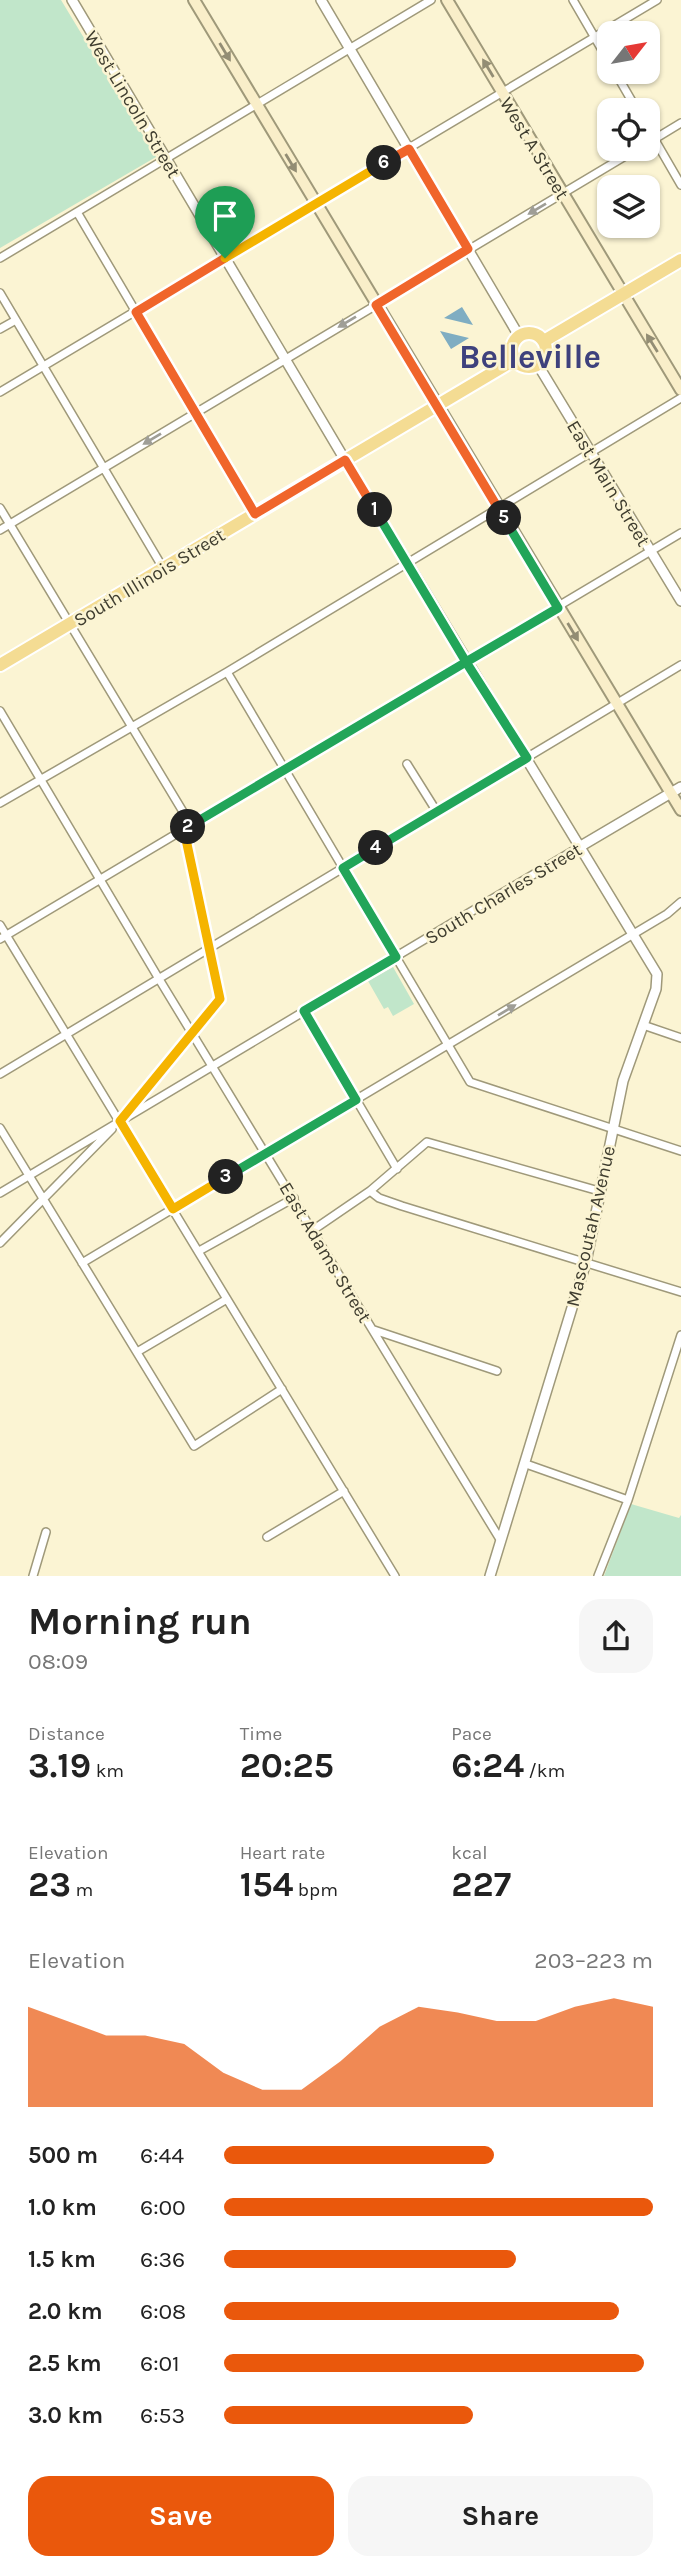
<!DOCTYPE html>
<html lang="en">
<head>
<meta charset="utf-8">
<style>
	:root { --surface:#fff; --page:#f6f6f6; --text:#222; --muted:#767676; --accent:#ea580c }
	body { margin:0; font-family:Karla,sans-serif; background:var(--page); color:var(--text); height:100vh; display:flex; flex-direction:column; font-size:26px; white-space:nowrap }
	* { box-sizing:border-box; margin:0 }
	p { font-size:23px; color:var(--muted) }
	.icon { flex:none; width:38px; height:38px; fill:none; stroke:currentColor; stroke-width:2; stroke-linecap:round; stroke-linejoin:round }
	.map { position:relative; height:1576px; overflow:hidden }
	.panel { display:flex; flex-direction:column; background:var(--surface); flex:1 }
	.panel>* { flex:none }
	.needle { width:46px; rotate:59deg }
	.tools { position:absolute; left:597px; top:21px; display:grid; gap:14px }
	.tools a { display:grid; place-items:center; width:63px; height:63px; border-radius:14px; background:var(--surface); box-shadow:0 2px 5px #0004; font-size:35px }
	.pin { position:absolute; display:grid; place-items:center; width:60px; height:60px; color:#fff; margin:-72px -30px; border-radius:50% 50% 50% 0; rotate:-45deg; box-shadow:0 0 7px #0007 }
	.pin .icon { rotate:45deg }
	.km { position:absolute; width:35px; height:35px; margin:-18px; border-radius:50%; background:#222; color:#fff; font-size:19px; line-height:35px; text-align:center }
	.round { display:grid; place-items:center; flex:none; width:74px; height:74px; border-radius:21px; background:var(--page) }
	.headline { display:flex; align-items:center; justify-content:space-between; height:119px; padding:0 28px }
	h1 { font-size:38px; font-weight:700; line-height:52px }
	.metrics { display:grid; grid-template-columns:repeat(3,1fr); gap:10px; height:119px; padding:7px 28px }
	.metrics div { display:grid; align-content:center }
	.metrics b { font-size:35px; font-weight:700 }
	.metrics small { font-size:19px; font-weight:400 }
	.metrics p { font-size:19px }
	.chart { height:196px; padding:14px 28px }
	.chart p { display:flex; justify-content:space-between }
	.chart svg { width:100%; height:126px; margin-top:7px; fill:var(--accent); opacity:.7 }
	.cta { display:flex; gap:14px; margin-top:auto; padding:14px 28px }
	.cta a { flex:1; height:80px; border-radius:21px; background:var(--accent); color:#fff; font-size:28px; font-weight:700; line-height:80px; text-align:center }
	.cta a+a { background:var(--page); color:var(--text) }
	ul { padding:0 28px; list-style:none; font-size:23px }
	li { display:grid; grid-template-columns:112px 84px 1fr; align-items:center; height:52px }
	li i { height:18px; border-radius:9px; background:var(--accent) }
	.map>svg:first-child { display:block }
</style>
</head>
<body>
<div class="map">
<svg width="681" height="1576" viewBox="0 0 681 1576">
	<rect width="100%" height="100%" fill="#fbf4d3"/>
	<path fill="#c1e6ca" d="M0 0H61L156 157 0 248Z
		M393 967 414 1004 393 1016 388 1007 384 1009 368 981Z
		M631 1504 679 1518 681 1515V1576H604Z"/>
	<path fill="#7fadc2" d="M462 307 473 325 444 318Z
		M440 331 469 338 451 349Z"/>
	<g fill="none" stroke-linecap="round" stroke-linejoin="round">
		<defs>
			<path id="minor" d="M573 0 609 62
				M615 72 637 110
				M648 128 681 185
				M648 143 681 123
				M77 212 255 514
				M0 258 431 0
				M0 293 163 568
				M0 329 16 320
				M0 392 657 0
				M0 508 191 825
				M0 530 637 149
				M227 672 470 1082 681 1151
				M0 711 159 979 501 1541
				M407 764 437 812
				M0 803 227 672 681 398
				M0 925 395 1576
				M0 939 681 533
				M304 1011 397 1169
				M643 1025 681 1038
				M0 1074 681 665
				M121 1117 220 999 184 830
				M0 1128 194 1446 282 1389
				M370 1191 379 1198 402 1206 681 1292
				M0 1193 581 846
				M313 1230 370 1191 427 1142 599 1191
				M0 1243 112 1129
				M199 1251 294 1198
				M82 1263 667 914 681 902
				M374 1330 497 1371
				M137 1352 227 1299
				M526 1464 628 1500
				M267 1537 344 1491
				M33 1576 46 1532
				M598 1576 628 1500 681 1335"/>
			<path id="tertiary" d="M72 0 345 460 657 974 656 989 623 1081 586 1262 490 1576
				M321 0 519 336
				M538 365 681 601
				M581 846 681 787"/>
			<path id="secondary" d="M194 0 681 810
				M447 0 681 390"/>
			<path id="primary" d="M512 350a17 17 0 1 1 34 0a17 17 0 1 1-34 0Z
				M544 341 681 260
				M0 665 514 360"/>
		</defs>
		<use href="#minor" stroke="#9f997a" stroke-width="10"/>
		<use href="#tertiary" stroke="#9f997a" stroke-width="12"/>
		<use href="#secondary" stroke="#9f997a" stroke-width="14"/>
		<use href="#primary" stroke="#fff" stroke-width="16"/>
		<use href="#minor" stroke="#fff" stroke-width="7"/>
		<use href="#tertiary" stroke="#fff" stroke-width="9"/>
		<use href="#secondary" stroke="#f9eec9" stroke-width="10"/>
		<use href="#primary" stroke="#f4dc93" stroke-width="12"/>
	</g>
	<defs><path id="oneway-solid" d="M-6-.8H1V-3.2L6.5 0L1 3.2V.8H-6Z" transform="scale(1.75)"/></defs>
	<g fill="#938d74">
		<use href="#oneway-solid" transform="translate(225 52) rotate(59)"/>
		<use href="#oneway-solid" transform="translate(488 68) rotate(-121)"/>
		<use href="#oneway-solid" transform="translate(291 163) rotate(59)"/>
		<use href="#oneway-solid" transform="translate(652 343) rotate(-122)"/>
		<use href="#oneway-solid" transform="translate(573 632) rotate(59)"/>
	</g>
	<g fill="#9f9e97">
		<use href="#oneway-solid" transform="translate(537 209) rotate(149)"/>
		<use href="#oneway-solid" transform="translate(347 322) rotate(149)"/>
		<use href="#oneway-solid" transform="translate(152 439) rotate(149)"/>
		<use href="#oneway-solid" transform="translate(507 1010) rotate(-31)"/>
	</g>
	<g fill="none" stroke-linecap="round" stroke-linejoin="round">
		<defs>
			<path id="split-1" d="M225 258 136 312 255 514 345 460 375 510"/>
			<path id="split-2" d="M188 827 466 662 375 510"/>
			<path id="split-3" d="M188 827 184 830 220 999 120 1121 173 1209 226 1177"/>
			<path id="split-4" d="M226 1177 356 1100 304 1011 396 957 343 868 376 848"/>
			<path id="split-5" d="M376 848 527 758 466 662 558 608 504 518"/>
			<path id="split-6" d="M384 163 409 149 468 249 376 305 504 518"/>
			<path id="split-7" d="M225 258 384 163"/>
		</defs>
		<use href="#split-1" stroke="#fff" stroke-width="14"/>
		<use href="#split-2" stroke="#fff" stroke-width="14"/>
		<use href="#split-3" stroke="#fff" stroke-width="14"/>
		<use href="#split-4" stroke="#fff" stroke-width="14"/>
		<use href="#split-5" stroke="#fff" stroke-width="14"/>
		<use href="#split-6" stroke="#fff" stroke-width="14"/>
		<use href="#split-7" stroke="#fff" stroke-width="14"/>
		<use href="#split-1" stroke="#f0652b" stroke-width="9"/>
		<use href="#split-2" stroke="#22a559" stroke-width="9"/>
		<use href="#split-3" stroke="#f5b400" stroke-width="9"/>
		<use href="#split-4" stroke="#22a559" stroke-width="9"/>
		<use href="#split-5" stroke="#22a559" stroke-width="9"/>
		<use href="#split-6" stroke="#f0652b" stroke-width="9"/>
		<use href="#split-7" stroke="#f5b400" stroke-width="9"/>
	</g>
	<g text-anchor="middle" stroke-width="5" stroke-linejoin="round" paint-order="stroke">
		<g font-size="19" fill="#3f3d2f" stroke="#fbf4d3">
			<text transform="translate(133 104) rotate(59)" y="7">West Lincoln Street</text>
			<text transform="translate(535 148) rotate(59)" y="7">West A Street</text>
			<text transform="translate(609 483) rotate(59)" y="7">East Main Street</text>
			<text transform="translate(149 577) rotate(-31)" y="7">South Illinois Street</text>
			<text transform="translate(503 893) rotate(-31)" y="7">South Charles Street</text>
			<text transform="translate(590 1226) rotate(-77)" y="7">Mascoutah Avenue</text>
			<text transform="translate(326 1252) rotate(59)" y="7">East Adams Street</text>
		</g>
		<g font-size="33" font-weight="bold" fill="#3e417d" stroke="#fbf4d3">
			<text x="530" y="368">Belleville</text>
		</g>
	</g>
</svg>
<div class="tools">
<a><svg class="needle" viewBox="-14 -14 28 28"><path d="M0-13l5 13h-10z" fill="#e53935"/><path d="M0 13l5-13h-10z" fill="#767676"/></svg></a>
<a><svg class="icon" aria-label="locate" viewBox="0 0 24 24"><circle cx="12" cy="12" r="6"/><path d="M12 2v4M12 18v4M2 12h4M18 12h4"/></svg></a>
<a><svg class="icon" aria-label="layers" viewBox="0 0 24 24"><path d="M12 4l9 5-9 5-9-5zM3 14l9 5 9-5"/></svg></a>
</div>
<div class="pin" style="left:225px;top:258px;background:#1e9e55"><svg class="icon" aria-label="arrive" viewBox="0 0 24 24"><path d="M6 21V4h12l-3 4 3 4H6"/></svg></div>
<b class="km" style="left:375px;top:510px">1</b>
<b class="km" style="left:188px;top:827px">2</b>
<b class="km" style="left:226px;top:1177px">3</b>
<b class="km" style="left:376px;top:848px">4</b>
<b class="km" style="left:504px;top:518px">5</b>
<b class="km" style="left:384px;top:163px">6</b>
</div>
<section class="panel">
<div class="headline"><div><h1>Morning run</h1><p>08:09</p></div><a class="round"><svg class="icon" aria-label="share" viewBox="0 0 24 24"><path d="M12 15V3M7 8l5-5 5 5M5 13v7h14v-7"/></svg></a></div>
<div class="metrics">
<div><p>Distance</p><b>3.19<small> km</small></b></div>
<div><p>Time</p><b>20:25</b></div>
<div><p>Pace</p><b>6:24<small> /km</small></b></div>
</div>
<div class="metrics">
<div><p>Elevation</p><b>23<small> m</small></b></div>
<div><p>Heart rate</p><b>154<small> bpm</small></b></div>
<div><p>kcal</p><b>227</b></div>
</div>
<div class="chart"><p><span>Elevation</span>203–223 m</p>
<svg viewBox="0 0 160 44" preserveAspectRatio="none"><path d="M0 44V9L10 14L20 19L30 19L40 22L50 32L60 38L70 38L80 28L90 16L100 9L110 11L120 14L130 14L140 9L150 6L160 9V44z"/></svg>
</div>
<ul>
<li><b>500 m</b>6:44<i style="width:63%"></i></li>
<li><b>1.0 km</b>6:00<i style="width:100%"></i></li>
<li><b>1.5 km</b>6:36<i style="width:68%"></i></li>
<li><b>2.0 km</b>6:08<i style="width:92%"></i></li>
<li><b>2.5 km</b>6:01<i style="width:98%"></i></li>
<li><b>3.0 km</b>6:53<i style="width:58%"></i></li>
</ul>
<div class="cta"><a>Save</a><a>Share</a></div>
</section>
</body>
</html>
